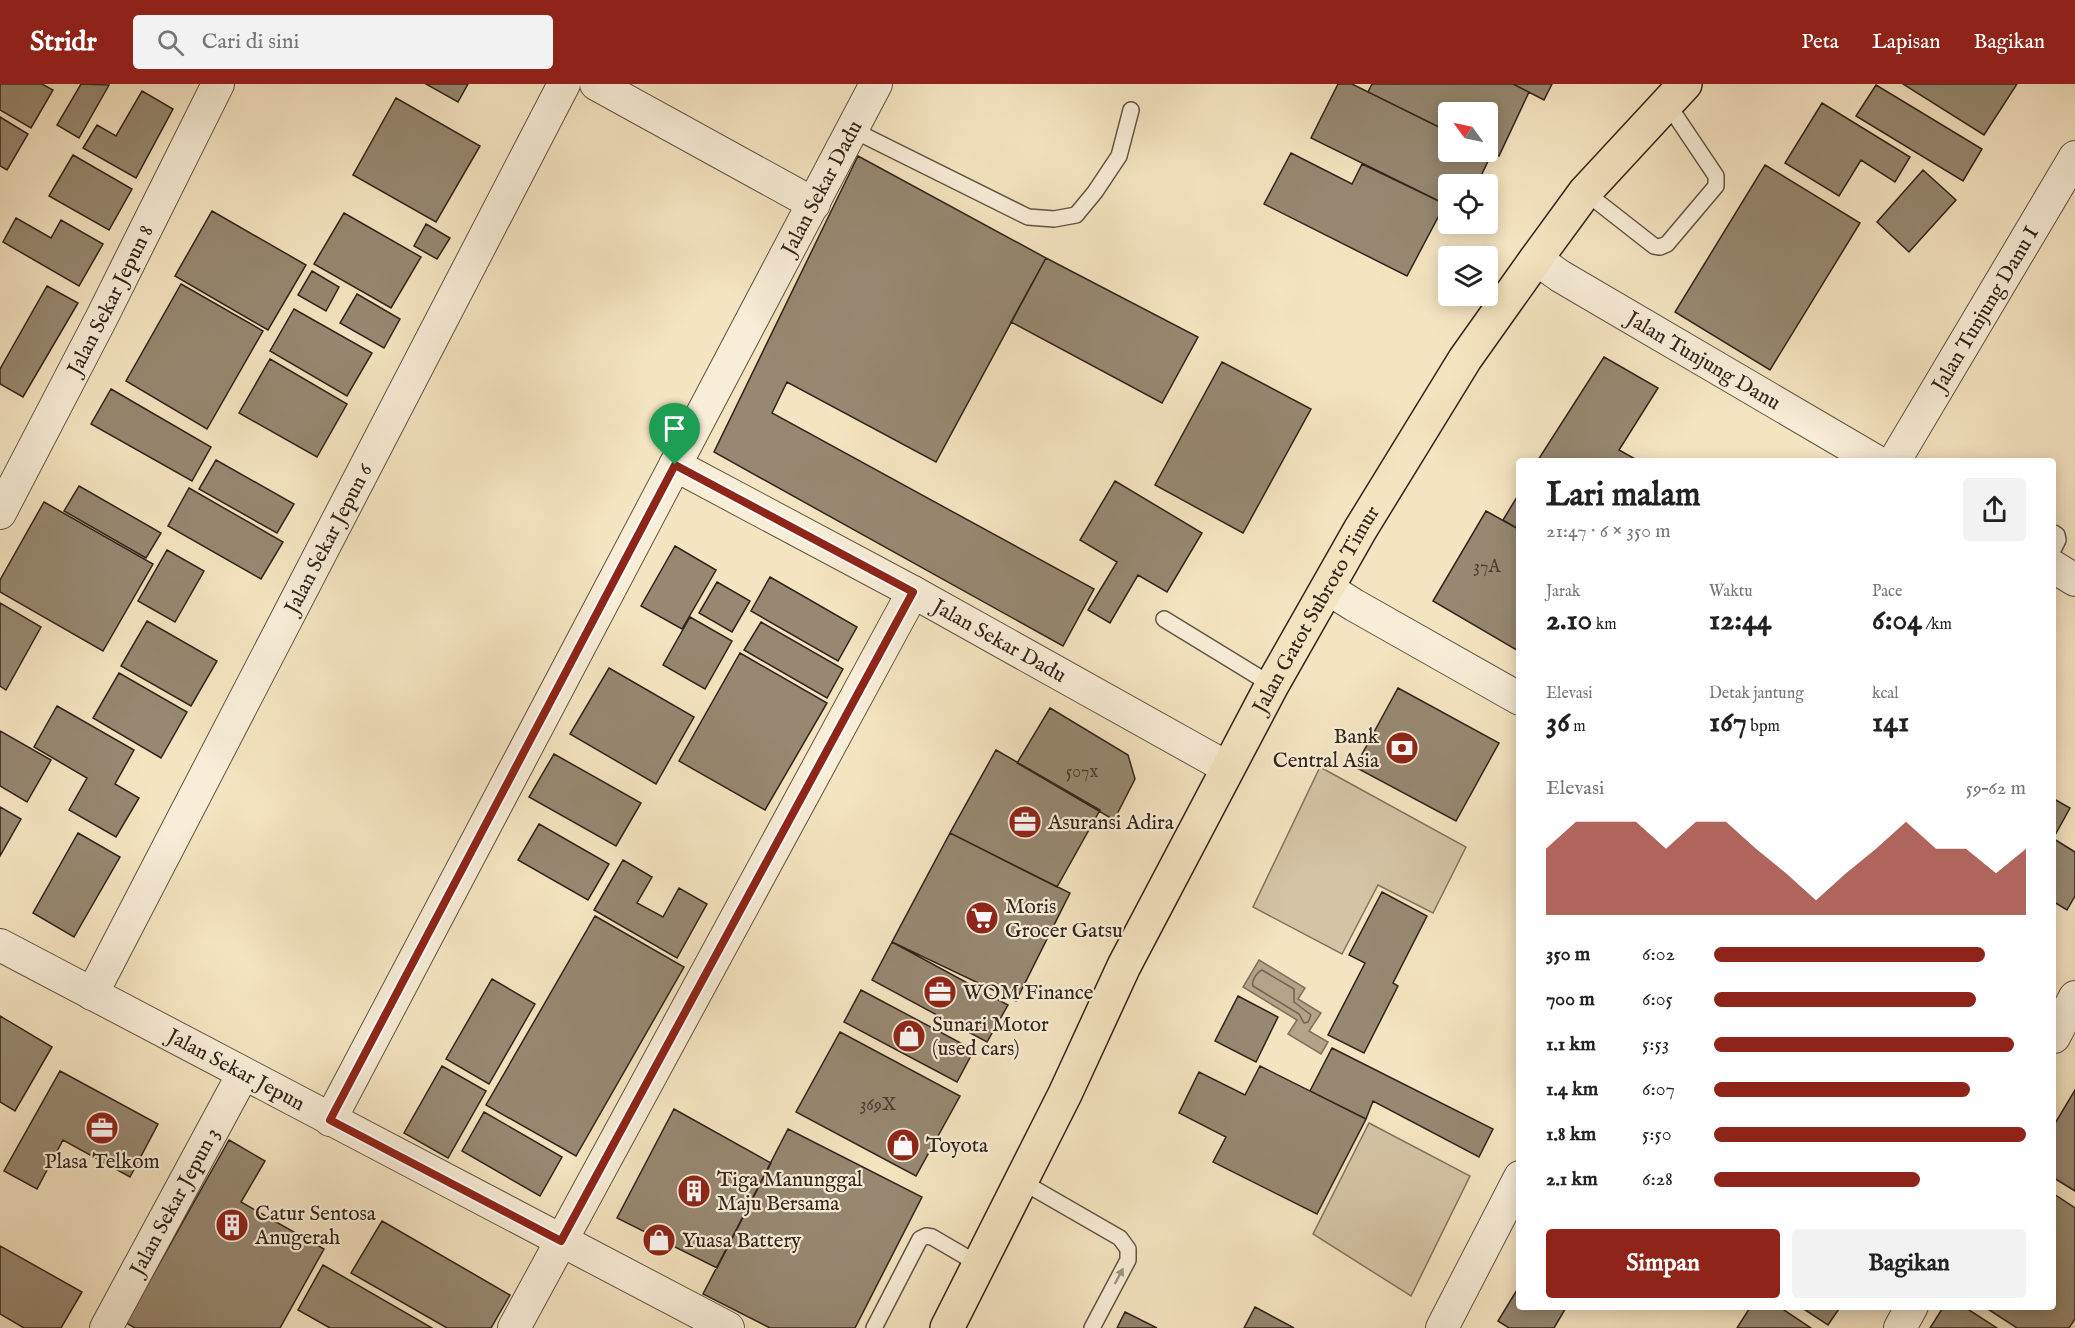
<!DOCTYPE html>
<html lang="id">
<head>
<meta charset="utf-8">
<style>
	:root { --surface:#fff; --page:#f2f2f2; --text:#222; --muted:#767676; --accent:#8f2418 }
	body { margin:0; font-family:"IM FELL English",serif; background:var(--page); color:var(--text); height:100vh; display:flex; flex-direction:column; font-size:22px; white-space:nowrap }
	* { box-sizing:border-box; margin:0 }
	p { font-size:20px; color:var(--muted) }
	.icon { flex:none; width:33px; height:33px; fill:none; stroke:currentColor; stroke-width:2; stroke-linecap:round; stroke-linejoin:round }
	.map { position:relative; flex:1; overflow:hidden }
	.panel { position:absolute; left:1516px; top:374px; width:540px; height:852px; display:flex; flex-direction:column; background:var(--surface); border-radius:6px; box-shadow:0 3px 15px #0003 }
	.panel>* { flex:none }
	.needle { width:39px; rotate:303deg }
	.tools { position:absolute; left:1438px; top:18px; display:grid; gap:12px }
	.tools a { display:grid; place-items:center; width:60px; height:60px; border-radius:6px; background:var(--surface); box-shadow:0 3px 15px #0003; font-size:30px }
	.pin { position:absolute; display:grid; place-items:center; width:51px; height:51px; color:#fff; margin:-62px -26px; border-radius:50% 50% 50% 0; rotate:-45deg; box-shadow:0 0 6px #0007 }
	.pin .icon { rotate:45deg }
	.round { display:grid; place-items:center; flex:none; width:63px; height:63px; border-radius:6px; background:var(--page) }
	.headline { display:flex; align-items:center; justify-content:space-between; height:102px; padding:0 30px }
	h1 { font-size:33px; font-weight:700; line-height:45px }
	.stats { display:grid; grid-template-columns:repeat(3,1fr); gap:9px; height:102px; padding:6px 30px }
	.stats div { display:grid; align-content:center }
	.stats b { font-size:30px; font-weight:700 }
	.stats small { font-size:16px; font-weight:400 }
	.stats p { font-size:16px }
	.chart { height:168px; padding:12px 30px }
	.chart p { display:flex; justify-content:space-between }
	.chart svg { width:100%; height:108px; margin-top:6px; fill:var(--accent); opacity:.7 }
	.action { display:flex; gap:12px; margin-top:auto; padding:12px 30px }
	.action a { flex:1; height:69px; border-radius:6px; background:var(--accent); color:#fff; font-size:24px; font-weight:700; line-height:69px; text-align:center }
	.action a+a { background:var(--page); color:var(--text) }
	ul { padding:0 30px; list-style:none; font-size:20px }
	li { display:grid; grid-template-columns:96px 72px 1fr; align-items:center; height:45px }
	li i { height:15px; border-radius:8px; background:var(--accent) }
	header { display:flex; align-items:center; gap:36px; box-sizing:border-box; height:84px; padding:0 30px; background:var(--accent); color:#fff }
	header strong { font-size:28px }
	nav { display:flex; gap:33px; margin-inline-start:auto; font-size:21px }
	.search { width:420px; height:54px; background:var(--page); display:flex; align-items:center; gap:15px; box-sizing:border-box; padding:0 21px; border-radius:6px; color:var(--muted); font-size:22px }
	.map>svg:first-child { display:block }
</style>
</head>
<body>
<header>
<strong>Stridr</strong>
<div class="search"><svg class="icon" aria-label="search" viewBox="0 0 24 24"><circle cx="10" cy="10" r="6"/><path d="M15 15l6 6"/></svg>Cari di sini</div>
<nav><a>Peta</a><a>Lapisan</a><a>Bagikan</a></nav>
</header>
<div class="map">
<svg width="2075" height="1244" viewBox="0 0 2075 1244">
	<rect width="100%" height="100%" fill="#f5e4c1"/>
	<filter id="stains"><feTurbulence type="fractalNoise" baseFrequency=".00333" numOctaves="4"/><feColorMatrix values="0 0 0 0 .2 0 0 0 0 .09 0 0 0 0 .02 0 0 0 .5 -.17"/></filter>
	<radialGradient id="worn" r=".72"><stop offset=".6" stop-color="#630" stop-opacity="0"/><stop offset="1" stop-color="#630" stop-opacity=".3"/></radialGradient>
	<path fill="#d4c3a5" stroke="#827460" stroke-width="1.5" d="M1320 683 1466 763 1433 829 1378 801 1342 870 1253 823Z
		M1369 1039 1470 1092 1411 1212 1313 1150Z"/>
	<path fill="#b2a389" stroke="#7e705d" stroke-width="1.5" d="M1259 876 1305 904 1298 915 1321 929 1309 947 1328 958 1321 970 1288 950 1297 936 1243 903Z"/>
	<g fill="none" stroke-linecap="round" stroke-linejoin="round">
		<path stroke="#726452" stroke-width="1.5" d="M1262 886 1294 905V918L1311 931 1308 938 1304 939 1299 930 1253 902C1251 897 1257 888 1262 886Z"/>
	</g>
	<path fill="#978871" stroke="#31241b" stroke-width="1.5" d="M0 0H42L53 6 31 44 0 26Z
		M81 0 109 1 79 54 57 41Z
		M426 0H468L458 18Z
		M1338 0H1352L1449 48V68L1488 67 1492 69 1477 100H1449V122L1311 54Z
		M1372 0H1513L1529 8 1499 72 1488 67V28H1449V48L1368 8Z
		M1513 0H1552L1544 16Z
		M1903 0H2017L1984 51Z
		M1876 1 1982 65 1963 97 1856 32Z
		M142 7 173 25 136 94 83 64 97 41 116 52Z
		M396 14 480 62 436 138 353 91Z
		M1822 19 1910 73 1895 98 1861 76 1839 112 1785 79Z
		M0 33 28 50 7 86 0 82Z
		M1291 69 1352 100 1362 80 1445 120 1407 192 1264 120Z
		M73 71 132 105 109 146 49 112Z
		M858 72 1046 174 936 378 787 298 772 329 1094 505 1063 562 714 368Z
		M1765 81 1860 139 1770 286 1675 228Z
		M1923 86 1956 116 1909 168 1877 138Z
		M212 127 306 181 268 246 175 192Z
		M344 129 421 173 391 224 314 180Z
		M16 134 51 154 61 136 103 160 79 202 3 158Z
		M426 140 450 154 437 175 414 162Z
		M1046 174 1198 253 1162 319 1011 238Z
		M312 187 339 203 326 227 298 211Z
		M181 200 263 247 207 345 126 297Z
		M47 202 78 219 23 313 0 300V285Z
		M357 210 400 235 384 264 340 239Z
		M294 225 372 269 347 312 270 267Z
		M1604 273 1658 304 1619 366 1637 376H1538Z
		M270 275 347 320 317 373 239 329Z
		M1222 278 1311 325 1243 449 1155 401Z
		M111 305 211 363 192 397 91 340Z
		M216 376 294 420 277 449 199 405Z
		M1115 397 1202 449 1167 508 1138 491 1110 539 1088 526 1117 478 1080 456Z
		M79 402 161 449 146 474 64 427Z
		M189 404 283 458 261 495 168 442Z
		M1520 408V446L1503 436Z
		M44 418 153 480 103 567 0 508V496Z
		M1486 427 1520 446V568L1433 517Z
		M675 462 716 486 682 545 641 522Z
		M167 466 204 487 175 538 138 517Z
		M770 493 857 543 838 577 751 527Z
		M717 498 750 517 732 548 699 529Z
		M0 519 41 543 6 606 0 602Z
		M690 533 732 557 705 605 663 581Z
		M147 537 217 577 191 622 121 582Z
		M761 538 843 585 827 614 744 566Z
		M740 569 827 619 765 726 679 677Z
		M609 584 694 633 656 700 570 650Z
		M119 589 187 628 161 674 93 634Z
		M1398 604 1499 659 1456 737 1355 683Z
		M57 622 134 666 115 700 139 714 116 753 69 726 87 694 34 663Z
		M1050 624 1128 671 1135 695 1114 736 1017 679Z
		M0 647 51 676 27 718 0 702Z
		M996 666 1100 726 1057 803 950 749Z
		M554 670 641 719 616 762 529 713Z
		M2054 715 2070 724 2054 753Z
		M0 723 21 735 0 772Z
		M539 740 609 780 588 816 518 776Z
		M78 749 120 773 74 853 33 829Z
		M950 749 1070 809 1016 917 892 858Z
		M2054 755 2075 768V812L2067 826 2054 818Z
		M623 776 652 793 637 819 663 833 679 804 707 820 677 874 594 826Z
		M1382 808 1427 832 1393 899 1398 902 1364 969 1328 951 1365 879 1349 871Z
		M595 832 684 883 576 1072 486 1021Z
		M892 858 1008 921 987 958 872 896Z
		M492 895 535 920 489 1000 446 975Z
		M861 906 974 966 957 998 844 938Z
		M1238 912 1278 933 1256 978 1215 957Z
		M0 932 52 963 15 1027 0 1018Z
		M840 948 960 1012 916 1092 796 1028Z
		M1332 964 1493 1045 1479 1073 1373 1017 1366 1035 1310 1007Z
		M442 982 486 1007 448 1074 404 1049Z
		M1260 982 1366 1035 1317 1130 1213 1078 1226 1053 1179 1029 1199 988 1245 1011Z
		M60 987 158 1040 130 1093 63 1056 37 1105 4 1087Z
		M2075 1006V1107L2054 1094V1041Z
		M674 1025 771 1079 717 1184 617 1134Z
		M484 1028 562 1073 540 1112 462 1067Z
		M788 1045 922 1113 855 1244H770L703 1210Z
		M229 1056 265 1077 241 1118 324 1165 280 1244H135L126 1239Z
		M2054 1110 2075 1124V1235L2069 1244H2017L1983 1222H2054Z
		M382 1137 510 1211 491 1244H447L351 1189Z
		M0 1162 82 1208 61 1244H24L0 1230Z
		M323 1181 432 1244H330L298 1226Z
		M1520 1201V1222H1567L1554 1244H1509L1498 1237Z
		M1751 1222H1778L1811 1244H1737Z
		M1799 1222H1841L1828 1241Z
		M1944 1222H1963L1997 1244H1930Z
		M1255 1223 1294 1244H1244Z
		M1125 1228 1157 1244H1117Z"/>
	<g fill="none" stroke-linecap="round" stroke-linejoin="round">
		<defs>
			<path id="service" d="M853 46 1028 133 1054 135 1076 131 1095 108 1119 72 1131 26
				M1585 108 1654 162 1660 163 1667 160 1716 102V92L1667 19
				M2054 449 2057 451 2058 456 2054 464
				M1164 535 1272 601
				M1021 1097 1120 1154 1128 1165V1176L1092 1244
				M874 1244 920 1155 926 1152 932 1153 980 1181"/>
			<g id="minor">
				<path d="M596 0 814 120"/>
				<path id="s1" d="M1536 175 1560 192 1874 376"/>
				<path id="s2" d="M1895 376 2075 73"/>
				<path id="s3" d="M675 381 913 508 1228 684"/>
				<path id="s4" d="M0 429 102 233 218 0"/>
				<path d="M2054 483 2075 496"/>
				<path d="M1327 504 1354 521 1520 615"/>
				<path id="s5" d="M0 861 728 1244"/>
				<path id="s6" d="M92 910 564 0"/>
				<path d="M2054 953 2075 913"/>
				<path id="s7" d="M330 1036 876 0"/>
				<path id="s8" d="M106 1244 243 990"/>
				<path d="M514 1244 913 508"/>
				<path d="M1442 1244 1520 1093"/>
				<path d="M1900 1244 1912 1222"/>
			</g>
			<g id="trunk">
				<path id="s9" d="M947 1244 1065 1010 1124 882 1272 601 1360 446 1465 275 1536 175 1585 108 1685 0"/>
			</g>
		</defs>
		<use href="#service" stroke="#625444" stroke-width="18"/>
		<use href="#minor" stroke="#625444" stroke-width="34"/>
		<use href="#trunk" stroke="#31241b" stroke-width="36"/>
		<use href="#service" stroke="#f8edd7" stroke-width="15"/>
		<use href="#minor" stroke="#f8edd7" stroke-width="32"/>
		<use href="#trunk" stroke="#f5e4c1" stroke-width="33"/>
	</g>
	<defs><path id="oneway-solid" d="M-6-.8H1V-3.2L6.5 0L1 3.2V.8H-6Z" transform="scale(1.5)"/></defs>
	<use fill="#9e9382" href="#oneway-solid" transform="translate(1119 1192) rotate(-62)"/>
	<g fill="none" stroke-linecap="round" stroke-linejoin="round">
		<defs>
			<path id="route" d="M675 381 913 508 561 1157 330 1036Z"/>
		</defs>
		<use href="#route" stroke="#fff" stroke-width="12"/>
		<use href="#route" stroke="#8f2418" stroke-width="8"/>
	</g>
	<defs>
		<symbol id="bank-disc" viewBox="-11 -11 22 22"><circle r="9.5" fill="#8f2418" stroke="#f8edd7"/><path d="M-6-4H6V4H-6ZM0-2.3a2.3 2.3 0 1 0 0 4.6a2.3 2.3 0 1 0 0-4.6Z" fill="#fff"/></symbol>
		<symbol id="office-disc" viewBox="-11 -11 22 22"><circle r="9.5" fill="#8f2418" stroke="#f8edd7"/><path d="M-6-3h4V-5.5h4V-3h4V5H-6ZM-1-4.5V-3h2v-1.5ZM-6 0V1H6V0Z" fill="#fff"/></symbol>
		<symbol id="supermarket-disc" viewBox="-11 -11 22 22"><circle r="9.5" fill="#8f2418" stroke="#f8edd7"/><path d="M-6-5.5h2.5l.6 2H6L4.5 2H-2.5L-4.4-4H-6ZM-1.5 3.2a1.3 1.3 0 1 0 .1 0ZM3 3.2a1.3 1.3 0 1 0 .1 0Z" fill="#fff"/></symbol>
		<symbol id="shop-disc" viewBox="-11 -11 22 22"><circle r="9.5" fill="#8f2418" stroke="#f8edd7"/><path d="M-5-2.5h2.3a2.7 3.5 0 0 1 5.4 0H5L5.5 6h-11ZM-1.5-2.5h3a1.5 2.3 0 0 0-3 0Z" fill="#fff"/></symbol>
		<symbol id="building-disc" viewBox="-11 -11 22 22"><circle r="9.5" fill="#8f2418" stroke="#f8edd7"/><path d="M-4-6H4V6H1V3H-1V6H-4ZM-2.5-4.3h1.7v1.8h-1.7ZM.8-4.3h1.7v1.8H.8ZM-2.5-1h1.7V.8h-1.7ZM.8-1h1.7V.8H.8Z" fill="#fff"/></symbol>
	</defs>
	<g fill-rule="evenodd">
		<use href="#bank-disc" x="1383" y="645" width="38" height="38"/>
		<use href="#office-disc" x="1006" y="719" width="38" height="38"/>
		<use href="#supermarket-disc" x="963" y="815" width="38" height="38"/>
		<use href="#office-disc" x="921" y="889" width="38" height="38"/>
		<use href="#shop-disc" x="890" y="933" width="38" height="38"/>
		<use href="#office-disc" x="83" y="1025" width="38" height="38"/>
		<use href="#shop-disc" x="884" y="1042" width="38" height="38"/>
		<use href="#building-disc" x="675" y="1088" width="38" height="38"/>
		<use href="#building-disc" x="213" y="1122" width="38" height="38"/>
		<use href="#shop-disc" x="640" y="1137" width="38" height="38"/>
	</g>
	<g text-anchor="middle" stroke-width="4.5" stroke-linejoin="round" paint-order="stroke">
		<g font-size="18" fill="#4a3d30">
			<text x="1487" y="488">37A</text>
			<text x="1082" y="693">507x</text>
			<text x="878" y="1026">369X</text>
		</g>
		<g font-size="21" fill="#31241b" stroke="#f8edd7">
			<text dy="7" stroke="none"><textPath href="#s7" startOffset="1054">Jalan Sekar Dadu</textPath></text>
			<text dy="7" stroke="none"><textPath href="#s4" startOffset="240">Jalan Sekar Jepun 8</textPath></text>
			<text dy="7" stroke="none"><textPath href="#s2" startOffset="176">Jalan Tunjung Danu I</textPath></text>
			<text dy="7" stroke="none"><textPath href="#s1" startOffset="196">Jalan Tunjung Danu</textPath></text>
			<text dy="7" stroke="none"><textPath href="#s6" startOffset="513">Jalan Sekar Jepun 6</textPath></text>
			<text dy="7" stroke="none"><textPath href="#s9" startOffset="808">Jalan Gatot Subroto Timur</textPath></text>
			<text dy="7" stroke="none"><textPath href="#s3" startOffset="369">Jalan Sekar Dadu</textPath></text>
			<text dy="7" stroke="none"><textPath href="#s5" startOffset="267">Jalan Sekar Jepun</textPath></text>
			<text dy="7" stroke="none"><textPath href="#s8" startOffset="144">Jalan Sekar Jepun 3</textPath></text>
		</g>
		<g font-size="21" fill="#31241b" stroke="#f8edd7" text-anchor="start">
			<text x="1379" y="659" text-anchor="end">Bank<tspan x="1379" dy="24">Central Asia</tspan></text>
			<text x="1048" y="745">Asuransi Adira</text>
			<text x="1005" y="829">Moris<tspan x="1005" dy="24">Grocer Gatsu</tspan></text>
			<text x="963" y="915">WOM Finance</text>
			<text x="932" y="947">Sunari Motor<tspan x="932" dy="24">(used cars)</tspan></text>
			<text x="926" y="1068">Toyota</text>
			<text x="102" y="1084" text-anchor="middle">Plasa Telkom</text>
			<text x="717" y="1102">Tiga Manunggal<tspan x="717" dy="24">Maju Bersama</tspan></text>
			<text x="255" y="1136">Catur Sentosa<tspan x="255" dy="24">Anugerah</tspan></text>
			<text x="682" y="1163">Yuasa Battery</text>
		</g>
	</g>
	<rect width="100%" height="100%" filter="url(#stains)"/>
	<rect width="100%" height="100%" fill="url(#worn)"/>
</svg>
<div class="tools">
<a><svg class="needle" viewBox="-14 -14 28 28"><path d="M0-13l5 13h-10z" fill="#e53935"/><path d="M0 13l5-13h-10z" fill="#767676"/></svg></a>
<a><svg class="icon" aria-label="locate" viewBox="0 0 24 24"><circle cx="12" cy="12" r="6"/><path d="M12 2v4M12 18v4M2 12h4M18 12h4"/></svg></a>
<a><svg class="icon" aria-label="layers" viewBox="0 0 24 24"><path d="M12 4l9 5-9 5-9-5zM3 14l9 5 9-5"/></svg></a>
</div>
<div class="pin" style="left:675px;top:381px;background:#1e9e55"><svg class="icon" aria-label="arrive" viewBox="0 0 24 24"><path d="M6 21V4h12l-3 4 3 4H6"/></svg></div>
<section class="panel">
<div class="headline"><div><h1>Lari malam</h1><p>21:47 · 6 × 350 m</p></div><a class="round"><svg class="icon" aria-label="share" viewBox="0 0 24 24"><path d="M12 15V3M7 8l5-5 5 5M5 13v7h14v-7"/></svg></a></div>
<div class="stats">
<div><p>Jarak</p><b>2.10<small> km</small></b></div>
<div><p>Waktu</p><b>12:44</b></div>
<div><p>Pace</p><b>6:04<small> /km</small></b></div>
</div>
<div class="stats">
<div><p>Elevasi</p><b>36<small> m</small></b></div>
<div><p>Detak jantung</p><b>167<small> bpm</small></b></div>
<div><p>kcal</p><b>141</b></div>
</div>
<div class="chart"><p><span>Elevasi</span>59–62 m</p>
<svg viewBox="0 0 160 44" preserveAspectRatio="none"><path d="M0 44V17L10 6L20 6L30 6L40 17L50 6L60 6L70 17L80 27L90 38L100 27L110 17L120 6L130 17L140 17L150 27L160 17V44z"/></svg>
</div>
<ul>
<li><b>350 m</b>6:02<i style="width:87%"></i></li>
<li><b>700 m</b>6:05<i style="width:84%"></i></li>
<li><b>1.1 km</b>5:53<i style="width:96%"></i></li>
<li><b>1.4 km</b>6:07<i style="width:82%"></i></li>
<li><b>1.8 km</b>5:50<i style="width:100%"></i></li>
<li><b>2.1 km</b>6:28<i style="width:66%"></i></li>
</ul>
<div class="action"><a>Simpan</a><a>Bagikan</a></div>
</section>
</div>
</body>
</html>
